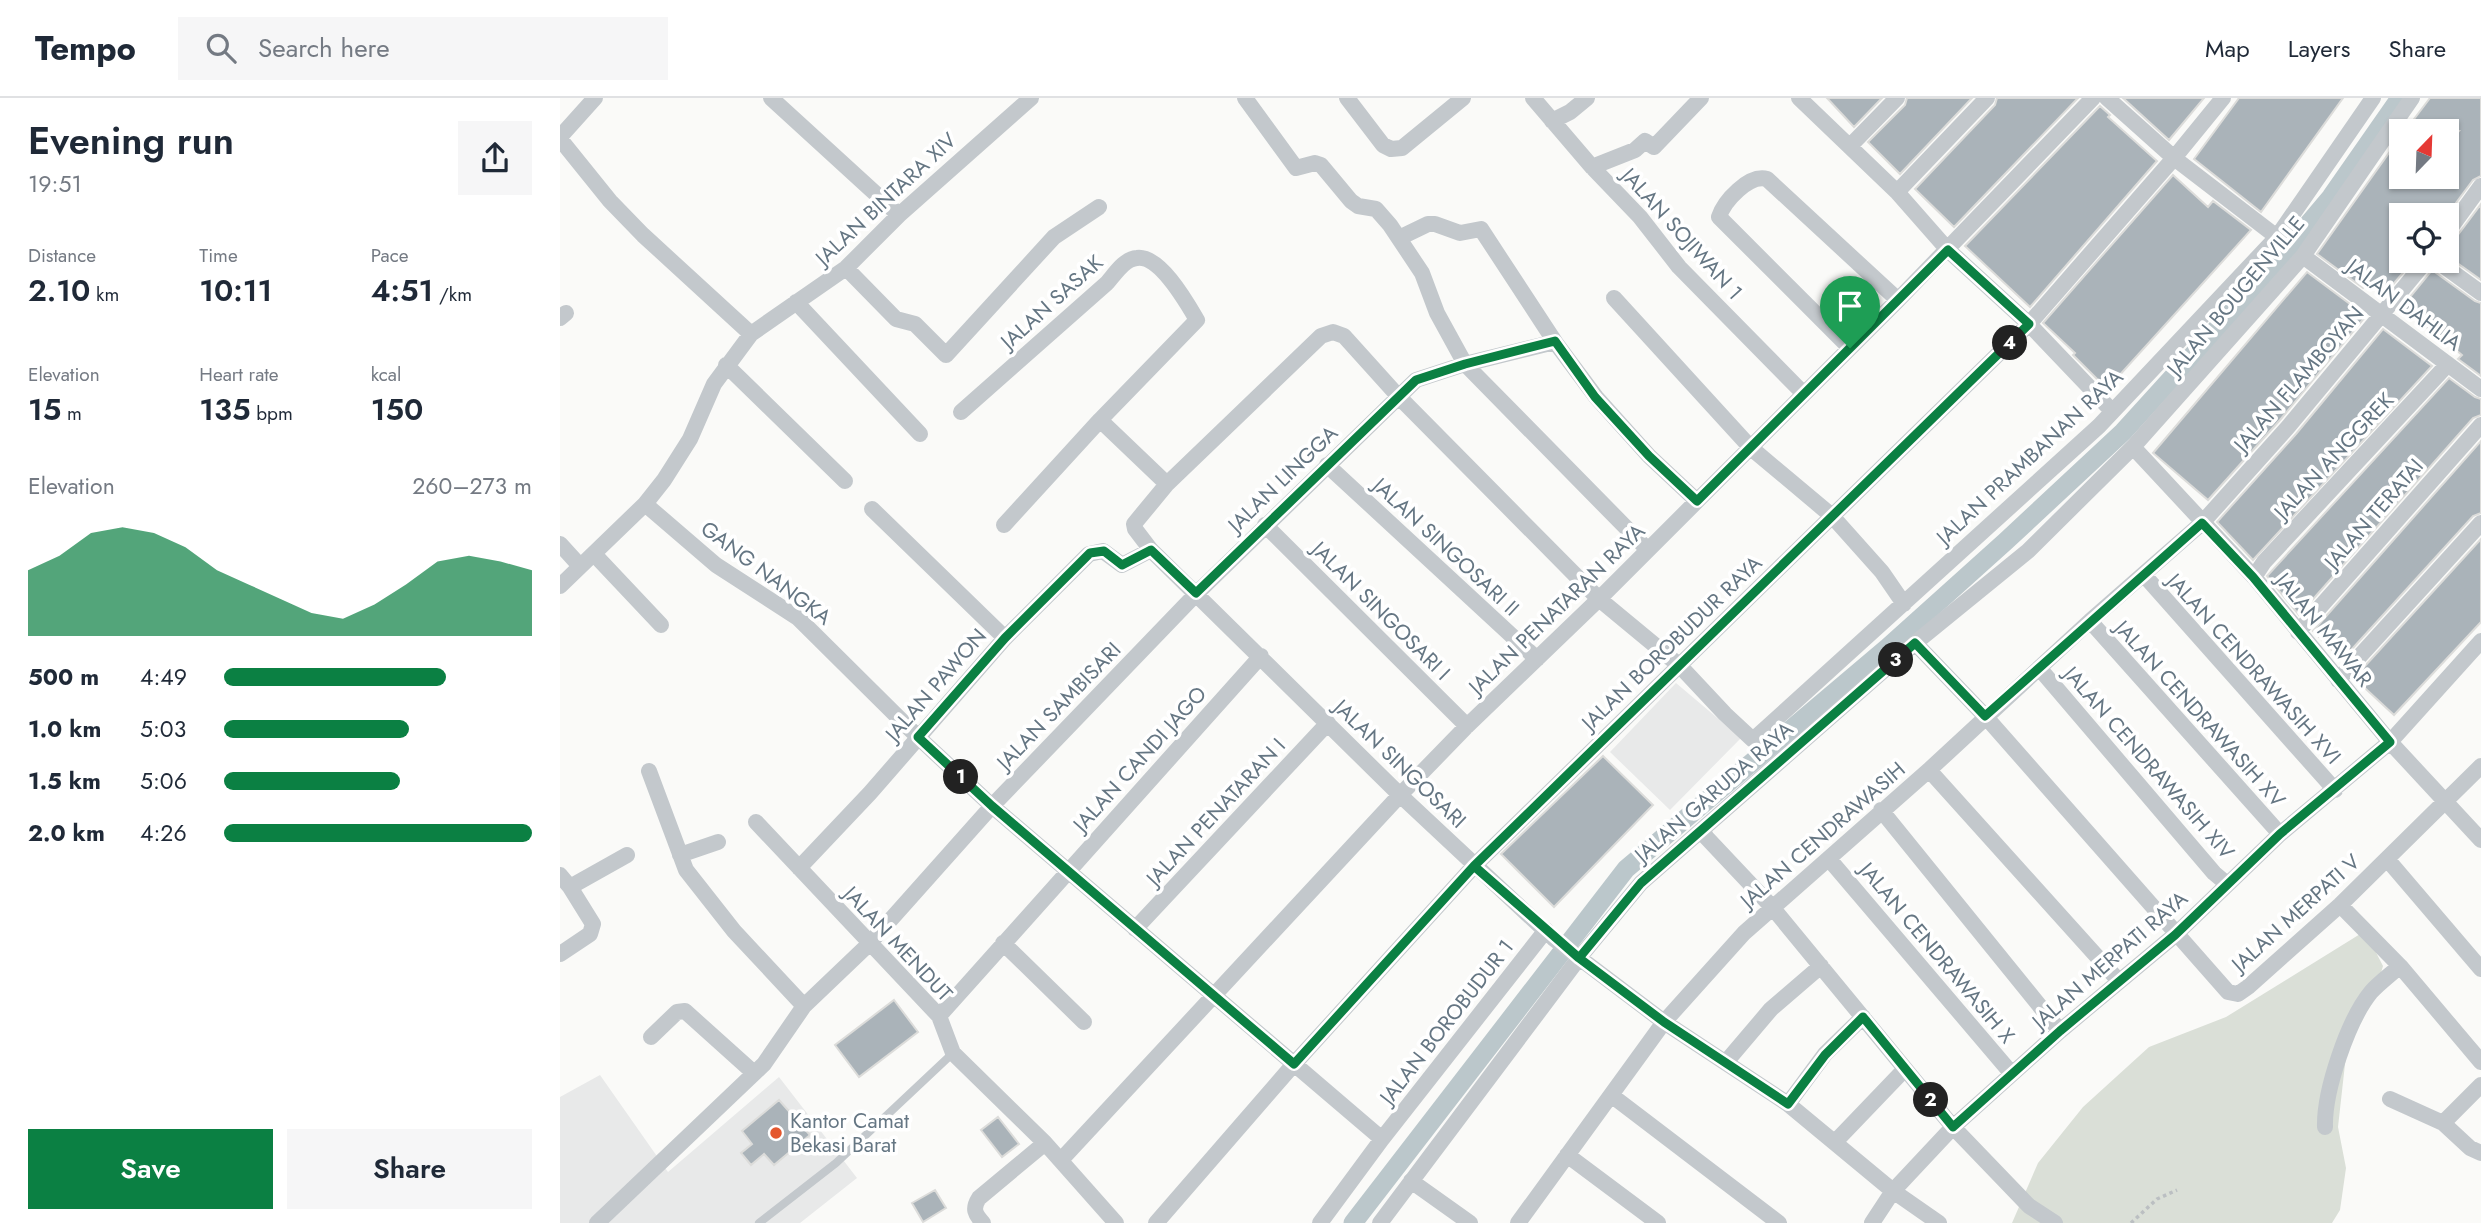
<!DOCTYPE html>
<html lang="en">
<head>
<meta charset="utf-8">
<style>
	:root { --surface:#fff; --page:#f6f6f7; --text:#1f2937; --muted:#747a83; --line:#e0e1e3; --accent:#0b8043 }
	body { margin:0; font-family:Jost,sans-serif; background:var(--page); color:var(--text); height:100vh; display:flex; flex-direction:column; font-size:26px; white-space:nowrap }
	* { box-sizing:border-box; margin:0 }
	p { font-size:23px; color:var(--muted) }
	.icon { flex:none; width:38px; height:38px; fill:none; stroke:currentColor; stroke-width:2; stroke-linecap:round; stroke-linejoin:round }
	.map { position:relative; flex:1; overflow:hidden }
	.sheet { display:flex; flex-direction:column; background:var(--surface); width:560px }
	.sheet>* { flex:none }
	.needle { width:46px; rotate:23deg }
	.fabs { position:absolute; left:1829px; top:21px; display:grid; gap:14px }
	.fabs a { display:grid; place-items:center; width:70px; height:70px; border-radius:0px; background:var(--surface); box-shadow:0 2px 5px #0004; font-size:35px }
	.pin { position:absolute; display:grid; place-items:center; width:60px; height:60px; color:#fff; margin:-72px -30px; border-radius:50% 50% 50% 0; rotate:-45deg; box-shadow:0 0 7px #0007 }
	.pin .icon { rotate:45deg }
	.km { position:absolute; width:35px; height:35px; margin:-18px; border-radius:50%; background:#222; color:#fff; font-size:19px; line-height:35px; text-align:center }
	.round { display:grid; place-items:center; flex:none; width:74px; height:74px; border-radius:0px; background:var(--page) }
	.headline { display:flex; align-items:center; justify-content:space-between; height:119px; padding:0 28px }
	h1 { font-size:38px; font-weight:600; line-height:52px }
	.figures { display:grid; grid-template-columns:repeat(3,1fr); gap:10px; height:119px; padding:7px 28px }
	.figures div { display:grid; align-content:center }
	.figures b { font-size:30px; font-weight:600 }
	.figures small { font-size:19px; font-weight:400 }
	.figures p { font-size:19px }
	.chart { height:196px; padding:14px 28px }
	.chart p { display:flex; justify-content:space-between }
	.chart svg { width:100%; height:126px; margin-top:7px; fill:var(--accent); opacity:.7 }
	.cta { display:flex; gap:14px; margin-top:auto; padding:14px 28px }
	.cta a { flex:1; height:80px; border-radius:0px; background:var(--accent); color:#fff; font-size:28px; font-weight:600; line-height:80px; text-align:center }
	.cta a+a { background:var(--page); color:var(--text) }
	ul { padding:0 28px; list-style:none; font-size:23px }
	li { display:grid; grid-template-columns:112px 84px 1fr; align-items:center; height:52px }
	li i { height:18px; border-radius:9px; background:var(--accent) }
	header { display:flex; align-items:center; gap:42px; box-sizing:border-box; height:98px; padding:0 35px; background:var(--surface); border-bottom:2px solid var(--line) }
	header strong { font-size:33px }
	nav { display:flex; gap:38px; margin-inline-start:auto; font-size:24px }
	.search { width:490px; height:63px; background:var(--page); display:flex; align-items:center; gap:18px; box-sizing:border-box; padding:0 24px; border-radius:0px; color:var(--muted); font-size:26px }
	main { display:flex; flex:1; min-height:0 }
	.map>svg:first-child { display:block }
</style>
</head>
<body>
<header>
<strong>Tempo</strong>
<div class="search"><svg class="icon" aria-label="search" viewBox="0 0 24 24"><circle cx="10" cy="10" r="6"/><path d="M15 15l6 6"/></svg>Search here</div>
<nav><a>Map</a><a>Layers</a><a>Share</a></nav>
</header>
<main>
<section class="sheet">
<div class="headline"><div><h1>Evening run</h1><p>19:51</p></div><a class="round"><svg class="icon" aria-label="share" viewBox="0 0 24 24"><path d="M12 15V3M7 8l5-5 5 5M5 13v7h14v-7"/></svg></a></div>
<div class="figures">
<div><p>Distance</p><b>2.10<small> km</small></b></div>
<div><p>Time</p><b>10:11</b></div>
<div><p>Pace</p><b>4:51<small> /km</small></b></div>
</div>
<div class="figures">
<div><p>Elevation</p><b>15<small> m</small></b></div>
<div><p>Heart rate</p><b>135<small> bpm</small></b></div>
<div><p>kcal</p><b>150</b></div>
</div>
<div class="chart"><p><span>Elevation</span>260–273 m</p>
<svg viewBox="0 0 160 44" preserveAspectRatio="none"><path d="M0 44V21L10 16L20 8L30 6L40 8L50 13L60 21L70 26L80 31L90 36L100 38L110 33L120 26L130 18L140 16L150 18L160 21V44z"/></svg>
</div>
<ul>
<li><b>500 m</b>4:49<i style="width:72%"></i></li>
<li><b>1.0 km</b>5:03<i style="width:60%"></i></li>
<li><b>1.5 km</b>5:06<i style="width:57%"></i></li>
<li><b>2.0 km</b>4:26<i style="width:100%"></i></li>
</ul>
<div class="cta"><a>Save</a><a>Share</a></div>
</section>
<div class="map">
<svg width="1921" height="1125" viewBox="0 0 1921 1125">
	<rect width="100%" height="100%" fill="#fafaf8"/>
	<path fill="#e8e9e9" d="M1116 585 1181 640 1110 712 1050 654Z
		M40 977 108 1074 219 979 297 1080 240 1125H0V999Z"/>
	<path fill="#dadfd7" d="M1805 833 1823 868 1813 902 1787 948 1778 1029 1786 1070 1780 1112 1772 1125H1452L1478 1065 1523 1009 1589 949 1666 919Z"/>
	<g fill="none" stroke-linecap="round" stroke-linejoin="round">
		<path stroke="#bbc7cb" stroke-width="19" d="M793 1125 1066 771 1327 550 1446 443 1563 334 1702 181 1771 99 1840 0"/>
	</g>
	<path fill="#aab3b9" stroke="#dcdcda" stroke-width="2" d="M1267 0H1322L1294 29Z
		M1347 0H1412L1340 76 1308 44 1345 7Z
		M1437 0H1518L1394 129 1355 91 1435 7Z
		M1563 0H1644L1609 42Z
		M1679 0H1783L1701 114 1634 61Z
		M1870 0H1921V78L1913 82 1887 117H1841V163H1853L1824 197 1808 184 1803 190 1757 156 1841 38V79H1886V50L1899 33H1845Z
		M1540 8 1550 17 1548 19 1597 63 1470 209 1405 148Z
		M1613 77 1648 109 1653 103 1691 132 1547 291 1513 257 1515 255 1483 225Z
		M1921 106V182L1886 157V147L1894 142Z
		M1872 172 1915 203 1921 205V278L1898 261 1902 257 1890 247 1841 210Z
		M1747 174 1806 218 1720 322 1648 402 1593 355Z
		M1823 231 1872 268 1693 462 1657 424 1736 336Z
		M1889 280 1915 299 1921 301V317L1913 320 1739 517 1707 478Z
		M1921 343V415L1913 418 1782 562 1753 533Z
		M1921 441V524L1834 617 1794 580Z
		M1043 658 1093 707 994 809 941 756Z
		M334 902 358 934 299 979 275 947Z
		M219 1002 250 1037 214 1067 204 1056 191 1067 181 1055 192 1046 182 1033Z
		M438 1019 459 1046 442 1059 421 1032Z
		M375 1092 386 1110 363 1124 352 1105Z"/>
	<g fill="none" stroke-linecap="round" stroke-linejoin="round">
		<path stroke="#bbbfc2" stroke-width="3.5" stroke-dasharray="3.5 3.5" stroke-linecap="butt" d="M1571 1125 1597 1101 1617 1092"/>
		<path stroke="#c3c8cc" stroke-width="8" d="M199 1125 276 1065 393 955"/>
		<path stroke="#c3c8cc" stroke-width="16" d="M211 0 339 117
			M685 0 736 70 755 65 761 67 791 103 798 108 816 111 830 127 862 175 877 215 905 266 1088 452
			M787 0 823 47 831 51 842 50 903 0
			M973 0 1032 69 1080 119 1119 169 1244 296
			M1239 0 1337 94 1388 152 1469 226 1552 313
			M1547 0 1614 60 1717 139
			M992 23 1010 14 1027 0
			M0 39 35 0
			M0 41 50 103 83 137 191 236
			M1290 48 1337 0
			M1032 69 1075 52 1085 43 1094 49 1141 0
			M1337 94 1427 0
			M1886 136 1921 88
			M839 140 868 126H875L900 135 921 131 995 244
			M1743 158 1921 291
			M1877 163 1921 195
			M286 170 336 221 355 226 386 257 494 139 539 109
			M1054 200 1191 350 1272 418 1322 474 1344 506
			M236 204 360 336
			M0 220 6 215
			M1290 250 1159 119C1164 103 1189 76 1207 81L1338 202
			M166 267 285 383
			M401 314 547 185C555 176 564 161 577 160 600 157 627 205 637 222L540 322 607 386 574 426 575 431 591 452 840 697 993 840 1104 924 1228 1006 1333 1093 1379 1125
			M1573 349 1694 479 1830 644 1921 742
			M767 367 977 561
			M607 386 761 238 773 234 784 238 839 299 1039 501 1120 568 1165 616 1193 642 1539 328 1717 139 1813 0
			M85 406 156 467 238 520 358 639 432 708 822 1041
			M312 411 445 540
			M444 427 540 322
			M705 427 907 628
			M0 446 20 468
			M34 456 101 527
			M1584 477 1775 692
			M1694 479 1704 464 1888 266
			M0 488 85 406 104 382 130 341 154 286 191 236 286 170 339 117 471 0
			M1530 523 1720 736
			M1738 534 1921 327
			M1355 545 1425 618 1668 894 1678 896 1688 889 1780 807 1921 668
			M1480 571 1654 775 1667 786
			M1778 582 1921 425
			M1369 672 1559 883
			M89 673 126 772 174 833 244 908
			M1321 712 1500 933
			M196 724 379 918 393 955 485 1045 556 1125
			M1143 732 1146 739 1212 809 1393 1029 1469 1108 1495 1125
			M120 757 158 744
			M1269 761 1452 976
			M1827 761 1921 871
			M239 770 310 695 445 540 529 456 543 453 562 467 591 452
			M0 777 10 789 67 757
			M1780 807 1840 868 1921 964
			M575 831 768 625
			M443 845 524 924
			M0 856 30 836 33 826 10 789
			M379 918 701 558
			M91 939 117 914 125 913 194 975
			M1166 964 1211 911 1261 868
			M1051 997 1219 1125
			M1830 1001 1883 1025 1910 1050 1921 1055
			M1228 1006 1265 956 1303 919
			M1883 1025 1921 987
			M1765 1029C1764 993 1788 922 1811 894 1819 885 1830 877 1840 868
			M1275 1044 1345 971
			M1007 1057 1098 1125
			M501 1062 840 697 907 628 1039 501 1338 202 1533 0
			M851 1083 910 1125
			M37 1125 204 966 244 908 309 846 432 708 637 495 856 282 905 266 995 244 1036 299 1089 358 1137 403
			M423 1125C415 1116 412 1111 419 1100L485 1045
			M596 1125 734 966 914 768 1469 226 1614 60 1663 0
			M760 1125 822 1041 986 832
			M820 1125 1019 860 1081 785 1355 545 1468 453 1573 349 1743 158 1852 0
			M958 1125 1104 924 1184 835 1369 672 1530 523 1642 425 1728 329 1866 163
			M1312 1125 1333 1093 1393 1029 1500 933 1615 837 1720 736 1830 644 1921 543"/>
	</g>
	<g fill="none" stroke-linecap="round" stroke-linejoin="round">
		<defs>
			<path id="route" d="M1290 250 1137 403 1089 358 1035 299 995 243 905 266 856 282 636 495 591 452 562 467 544 453 530 455 445 540 358 639 432 708 734 966 914 768 1019 860 1104 924 1228 1006 1265 957 1303 919 1393 1029 1500 933 1615 837 1720 736 1830 644 1693 479 1642 425 1425 618 1355 545 1081 785 1019 860 914 768 1469 226 1388 152 1290 250"/>
		</defs>
		<use href="#route" stroke="#fff" stroke-width="14"/>
		<use href="#route" stroke="#0b8043" stroke-width="9"/>
	</g>
	<circle fill="#e4572e" stroke="#fff" stroke-width="2.5" cx="216" cy="1035" r="7"/>
	<g text-anchor="middle" stroke-width="7" stroke-linejoin="round" paint-order="stroke">
		<g font-size="21" fill="#657683" stroke="#fff">
			<text transform="translate(326 101) rotate(-43)" y="7">JALAN BINTARA XIV</text>
			<text transform="translate(1122 136) rotate(48)" y="7">JALAN SOJIWAN 1</text>
			<text transform="translate(1676 198) rotate(-50)" y="7">JALAN BOUGENVILLE</text>
			<text transform="translate(492 204) rotate(-42)" y="7">JALAN SASAK</text>
			<text transform="translate(1844 207) rotate(37)" y="7">JALAN DAHLIA</text>
			<text transform="translate(1739 281) rotate(-49)" y="7">JALAN FLAMBOYAN</text>
			<text transform="translate(1774 358) rotate(-47)" y="7">JALAN ANGGREK</text>
			<text transform="translate(1470 359) rotate(-43)" y="7">JALAN PRAMBANAN RAYA</text>
			<text transform="translate(723 381) rotate(-44)" y="7">JALAN LINGGA</text>
			<text transform="translate(1814 416) rotate(-49)" y="7">JALAN TERATAI</text>
			<text transform="translate(886 449) rotate(43)" y="7">JALAN SINGOSARI II</text>
			<text transform="translate(206 475) rotate(37)" y="7">GANG NANGKA</text>
			<text transform="translate(997 511) rotate(-44)" y="7">JALAN PENATARAN RAYA</text>
			<text transform="translate(821 513) rotate(45)" y="7">JALAN SINGOSARI I</text>
			<text transform="translate(1764 532) rotate(51)" y="7">JALAN MAWAR</text>
			<text transform="translate(1112 545) rotate(-44)" y="7">JALAN BOROBUDUR RAYA</text>
			<text transform="translate(1694 571) rotate(48)" y="7">JALAN CENDRAWASIH XVI</text>
			<text transform="translate(376 587) rotate(-49)" y="7">JALAN PAWON</text>
			<text transform="translate(499 608) rotate(-46)" y="7">JALAN SAMBISARI</text>
			<text transform="translate(1640 616) rotate(48)" y="7">JALAN CENDRAWASIH XV</text>
			<text transform="translate(580 661) rotate(-48)" y="7">JALAN CANDI JAGO</text>
			<text transform="translate(1589 665) rotate(49)" y="7">JALAN CENDRAWASIH XIV</text>
			<text transform="translate(840 666) rotate(44)" y="7">JALAN SINGOSARI</text>
			<text transform="translate(1154 694) rotate(-41)" y="7">JALAN GARUDA RAYA</text>
			<text transform="translate(656 714) rotate(-47)" y="7">JALAN PENATARAN I</text>
			<text transform="translate(1263 737) rotate(-41)" y="7">JALAN CENDRAWASIH</text>
			<text transform="translate(1736 815) rotate(-42)" y="7">JALAN MERPATI V</text>
			<text transform="translate(338 846) rotate(47)" y="7">JALAN MENDUT</text>
			<text transform="translate(1377 855) rotate(50)" y="7">JALAN CENDRAWASIH X</text>
			<text transform="translate(1550 862) rotate(-41)" y="7">JALAN MERPATI RAYA</text>
			<text transform="translate(887 924) rotate(-52)" y="7">JALAN BOROBUDUR 1</text>
		</g>
		<g font-size="21" fill="#657683" stroke="#fff" text-anchor="start">
			<text x="230" y="1030">Kantor Camat<tspan x="230" dy="24">Bekasi Barat</tspan></text>
		</g>
	</g>
</svg>
<div class="fabs">
<a><svg class="needle" viewBox="-14 -14 28 28"><path d="M0-13l5 13h-10z" fill="#e53935"/><path d="M0 13l5-13h-10z" fill="#747a83"/></svg></a>
<a><svg class="icon" aria-label="locate" viewBox="0 0 24 24"><circle cx="12" cy="12" r="6"/><path d="M12 2v4M12 18v4M2 12h4M18 12h4"/></svg></a>
</div>
<div class="pin" style="left:1290px;top:250px;background:#1e9e55"><svg class="icon" aria-label="arrive" viewBox="0 0 24 24"><path d="M6 21V4h12l-3 4 3 4H6"/></svg></div>
<b class="km" style="left:401px;top:679px">1</b>
<b class="km" style="left:1371px;top:1002px">2</b>
<b class="km" style="left:1336px;top:562px">3</b>
<b class="km" style="left:1450px;top:245px">4</b>
</div>
</main>
</body>
</html>
